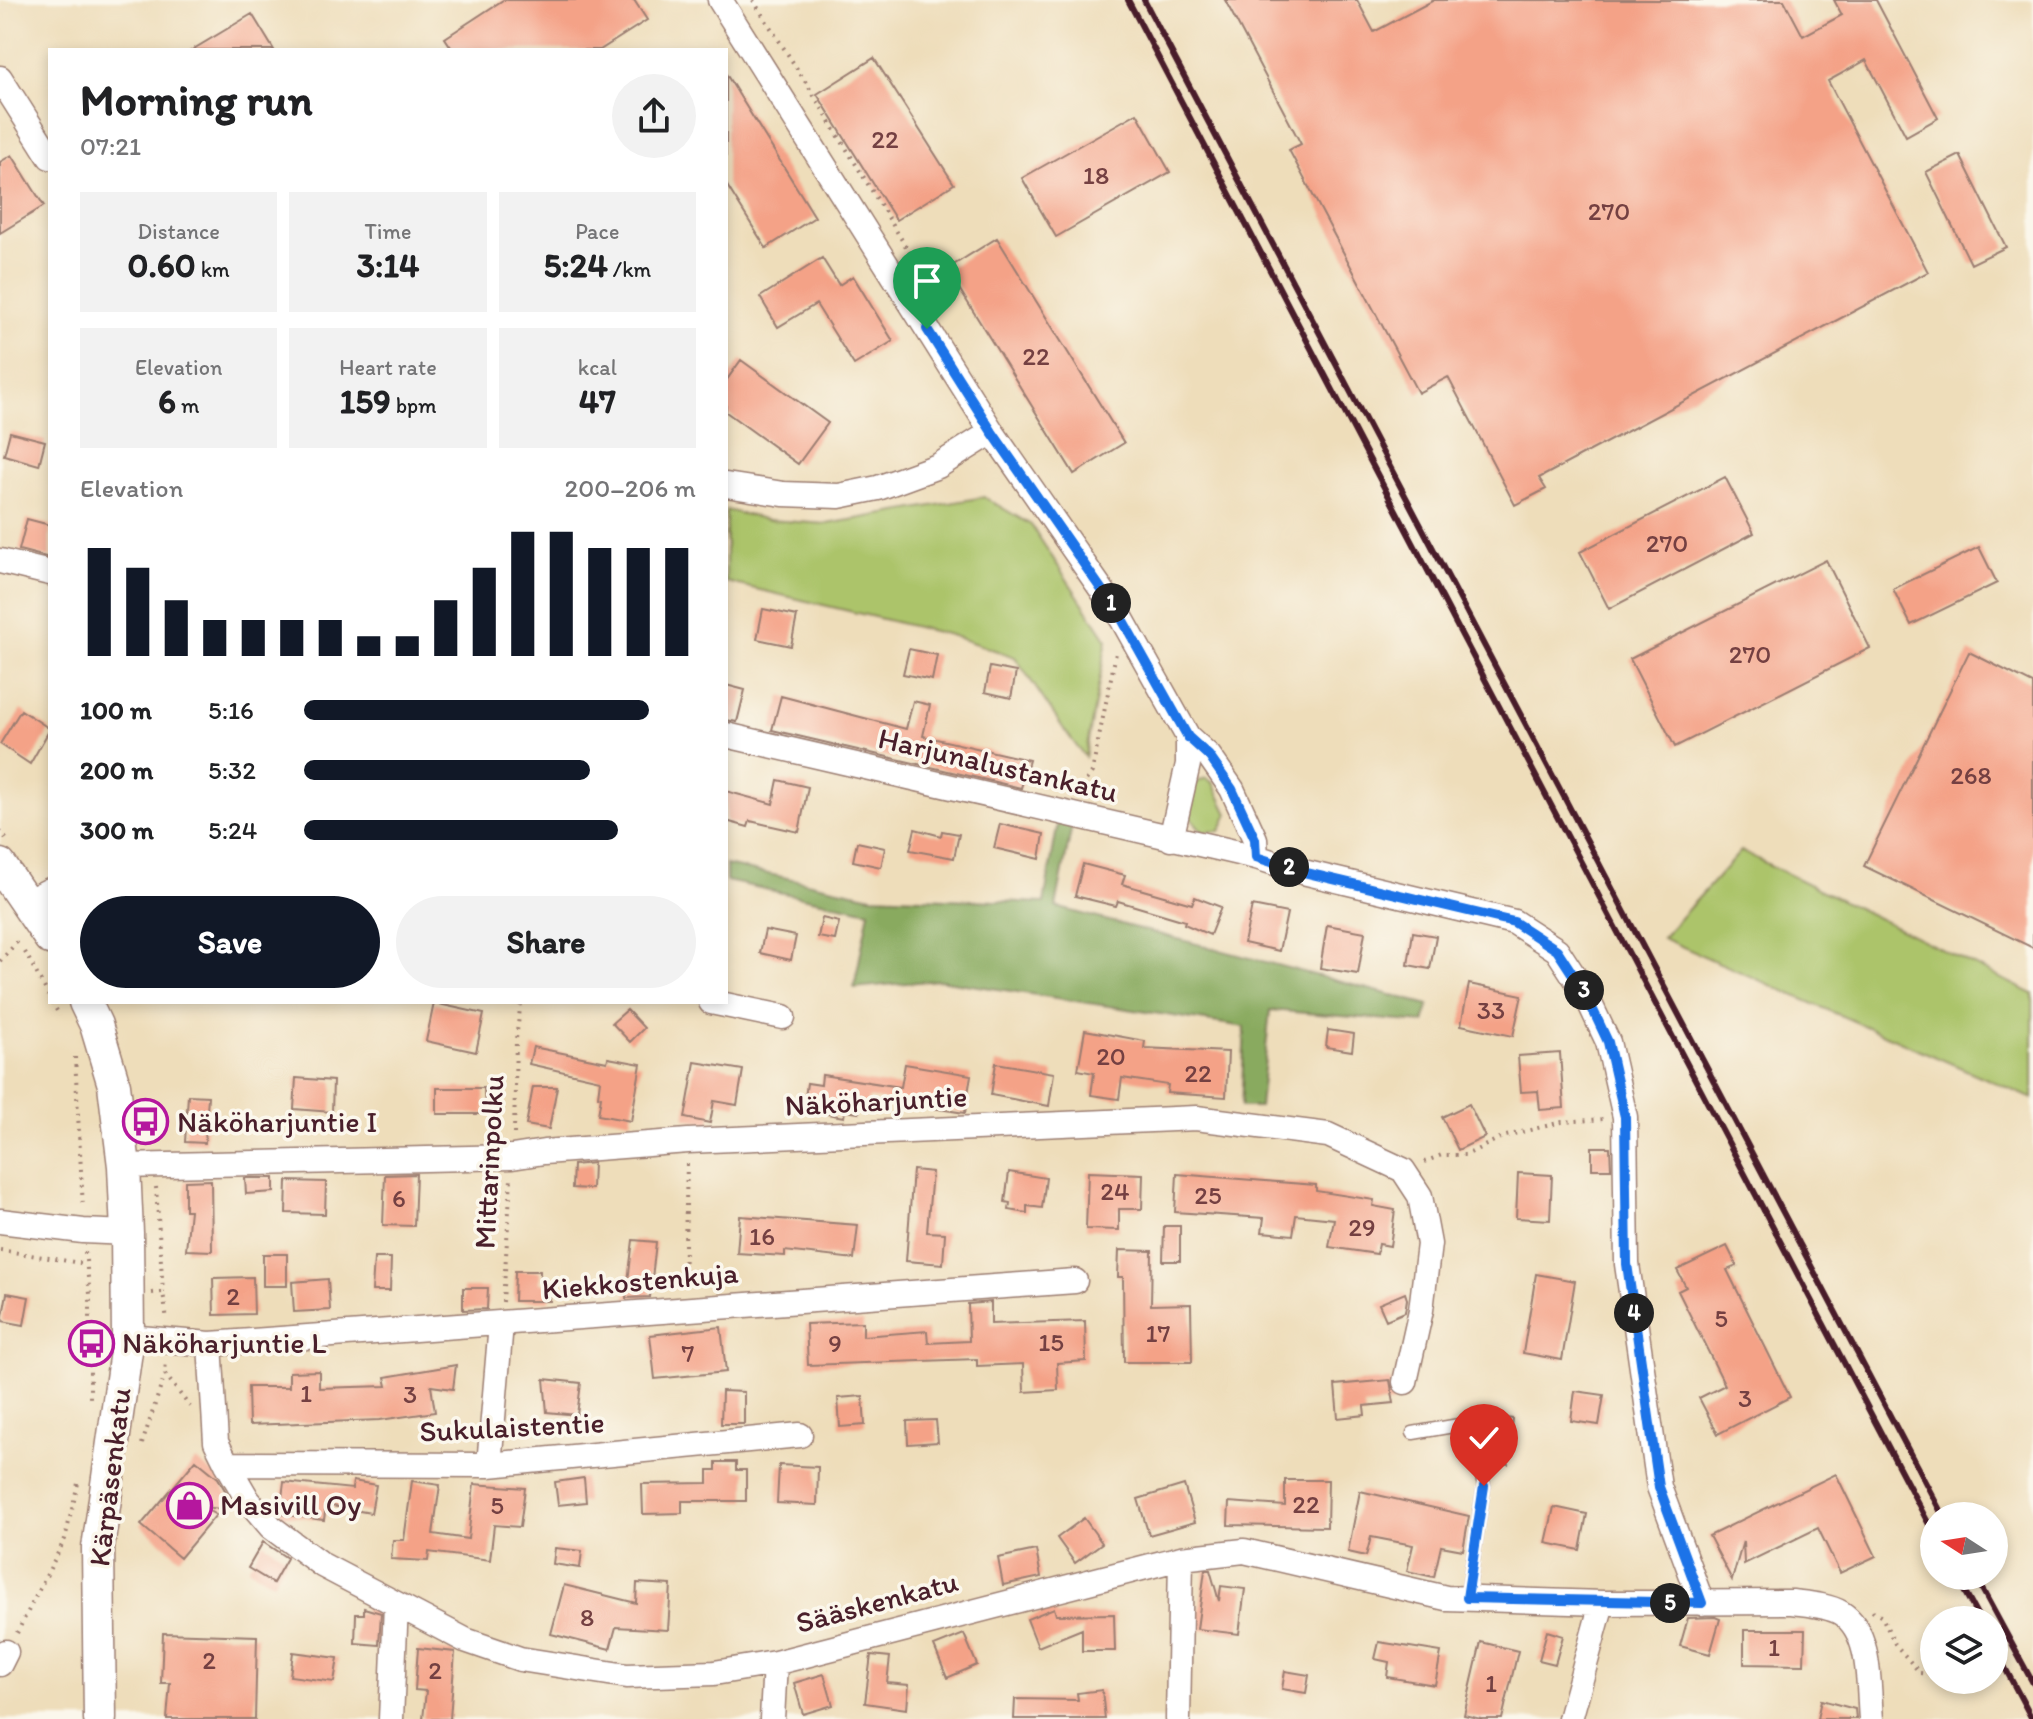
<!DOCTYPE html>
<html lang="en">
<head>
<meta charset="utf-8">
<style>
	:root { --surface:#fff; --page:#f2f2f2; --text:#202124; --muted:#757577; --accent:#111827 }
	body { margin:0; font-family:Itim,sans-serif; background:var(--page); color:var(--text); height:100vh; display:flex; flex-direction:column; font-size:30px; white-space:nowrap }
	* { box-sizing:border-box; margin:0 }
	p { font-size:26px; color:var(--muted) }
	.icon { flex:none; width:44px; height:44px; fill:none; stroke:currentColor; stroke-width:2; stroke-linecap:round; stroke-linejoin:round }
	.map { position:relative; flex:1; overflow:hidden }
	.details { position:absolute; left:48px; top:48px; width:680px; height:956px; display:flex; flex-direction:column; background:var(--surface); border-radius:0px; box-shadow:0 4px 12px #0003 }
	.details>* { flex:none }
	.needle { width:52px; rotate:282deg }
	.tools { position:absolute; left:1920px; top:1502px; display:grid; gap:16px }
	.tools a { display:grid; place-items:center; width:88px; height:88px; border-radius:50%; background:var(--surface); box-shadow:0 4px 12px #0003; font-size:40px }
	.pin { position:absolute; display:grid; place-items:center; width:68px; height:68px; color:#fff; margin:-82px -34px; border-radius:50% 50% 50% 0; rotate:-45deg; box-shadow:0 0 8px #0007 }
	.pin .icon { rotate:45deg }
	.km { position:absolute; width:40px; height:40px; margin:-20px; border-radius:50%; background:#222; color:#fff; font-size:22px; line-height:40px; text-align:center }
	.round { display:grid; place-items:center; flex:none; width:84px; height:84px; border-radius:42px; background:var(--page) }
	.head { display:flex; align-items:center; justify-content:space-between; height:136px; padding:0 32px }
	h1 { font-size:44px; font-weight:800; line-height:60px }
	.stats { display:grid; grid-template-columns:repeat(3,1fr); gap:12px; height:136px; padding:8px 32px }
	.stats div { display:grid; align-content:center; border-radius:0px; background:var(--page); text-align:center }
	.stats b { font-size:34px; font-weight:800 }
	.stats small { font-size:22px; font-weight:400 }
	.stats p { font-size:22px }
	.chart { height:224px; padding:16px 32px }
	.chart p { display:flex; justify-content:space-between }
	.chart svg { width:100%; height:144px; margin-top:8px; stroke:var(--accent); stroke-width:6 }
	.button { display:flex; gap:16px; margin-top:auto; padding:16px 32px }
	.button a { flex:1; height:92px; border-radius:48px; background:var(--accent); color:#fff; font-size:32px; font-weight:800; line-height:92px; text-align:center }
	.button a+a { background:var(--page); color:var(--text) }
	ul { padding:0 32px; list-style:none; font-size:26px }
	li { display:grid; grid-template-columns:128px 96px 1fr; align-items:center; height:60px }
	li i { height:20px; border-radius:10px; background:var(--accent) }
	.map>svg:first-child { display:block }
</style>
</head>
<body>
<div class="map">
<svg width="2033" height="1719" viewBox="0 0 2033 1719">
	<rect width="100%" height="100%" fill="#fbf7ec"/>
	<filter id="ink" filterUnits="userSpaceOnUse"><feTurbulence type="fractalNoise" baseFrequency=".0125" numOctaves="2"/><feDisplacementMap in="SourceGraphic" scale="16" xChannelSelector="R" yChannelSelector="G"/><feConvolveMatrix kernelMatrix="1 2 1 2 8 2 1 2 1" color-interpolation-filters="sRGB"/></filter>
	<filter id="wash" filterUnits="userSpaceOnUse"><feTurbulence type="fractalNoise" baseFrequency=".006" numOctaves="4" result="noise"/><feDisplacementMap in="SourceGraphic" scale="32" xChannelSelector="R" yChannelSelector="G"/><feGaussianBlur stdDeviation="1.8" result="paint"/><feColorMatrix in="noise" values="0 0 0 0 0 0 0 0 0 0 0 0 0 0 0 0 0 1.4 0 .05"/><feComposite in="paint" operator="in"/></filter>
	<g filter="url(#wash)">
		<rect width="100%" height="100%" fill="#eeddba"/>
		<path fill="#acc46a" stroke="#7b724a" stroke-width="2" d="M984 497 1031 525 1107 640 1085 757 1063 728 1015 657 950 635 726 582V510L769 520 827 524Z
			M1206 778 1213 783 1228 814 1220 831 1203 832 1190 817 1193 790 1197 782Z
			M1741 851 2033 994V1099L1662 938Z"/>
		<path fill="#89aa5e" stroke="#6a6444" stroke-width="2" d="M1058 822 1072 825 1056 907 1429 1005 1424 1023 1270 1010 1260 1107H1241L1245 1027 939 980 854 988 869 911 726 881V865L872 896 1044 903Z"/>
		<g id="blocks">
			<path fill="#f4a287" d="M503 0H634L647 20 600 50H453L445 38Z
				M1225 0H1357L1374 32 1434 0H1784L1803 36 1842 15 1834 0H1876L1938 118 1906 136 1866 60 1828 81 1928 272 1539 478 1546 489 1515 505 1448 377 1418 393 1289 150 1301 144Z
				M252 14 274 50H192Z
				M874 58 954 184 896 220 817 94Z
				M726 74 815 217 766 248 726 184Z
				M1137 113 1170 172 1056 237 1022 178Z
				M12 155 44 206 0 233V162Z
				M1960 155 2006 247 1971 264 1926 172Z
				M997 238 1124 443 1074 474 947 269Z
				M822 258 839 285 853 276 893 341 854 365 816 304 778 327 760 297Z
				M741 360 828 423 798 464 726 412V381Z
				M10 432 45 441 39 465 4 455Z
				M1725 477 1754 533 1609 609 1580 552Z
				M27 519 50 525V558L19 550Z
				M1979 547 1997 583 1911 625 1893 589Z
				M1826 560 1870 648 1675 747 1630 659Z
				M763 609 797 616 791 646 757 639Z
				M909 649 937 655 932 680 903 674Z
				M1969 652 2033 684V948L1864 866Z
				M990 667 1016 672 1011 698 985 692Z
				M726 685 745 690 737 722 726 720Z
				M781 696 906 729 913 701 930 705 923 736 1029 760 1021 788 772 730Z
				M21 710 50 729 30 764 0 744Z
				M778 780 808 787 799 832 750 821 748 827 726 821V791L773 804Z
				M1000 824 1044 834 1040 859 994 848Z
				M915 829 941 836 942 831 959 834 954 858 910 850Z
				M857 842 885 848 881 867 853 861Z
				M1083 864 1125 875 1122 884 1192 904 1195 897 1221 907 1210 935 1184 924 1185 921 1118 901 1116 906 1075 896Z
				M1252 906 1287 913 1279 951 1244 943Z
				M822 918 839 922 835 940 818 937Z
				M1327 925 1365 932 1358 974 1320 968Z
				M765 930 796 936 791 960 760 953Z
				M1413 932 1436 936 1430 969 1408 965Z
				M1469 984 1522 995 1513 1036 1461 1025Z
				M434 1003 484 1014 476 1052 426 1041Z
				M627 1010 644 1028 630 1042 612 1023Z
				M1085 1030 1145 1041 1144 1048 1228 1052 1226 1097 1167 1093 1168 1085 1122 1078 1119 1099 1091 1095 1094 1073 1078 1070Z
				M1328 1030 1354 1034 1352 1051 1326 1047Z
				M533 1047 607 1062 608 1058 641 1064 631 1121 598 1115 601 1097 598 1096 600 1080 529 1064Z
				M1560 1053 1564 1108 1540 1110 1538 1091 1521 1092 1518 1056Z
				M695 1062 743 1070 737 1105 714 1101 710 1123 685 1118Z
				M996 1063 1054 1073 1049 1106 991 1095Z
				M905 1064 971 1075 965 1113 868 1098 867 1105 860 1104 859 1113 845 1111 844 1117 827 1114 828 1108 804 1105 807 1083 821 1085 822 1075 901 1087Z
				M296 1078 333 1081 332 1112 294 1109Z
				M533 1087H557L549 1129 526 1125Z
				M437 1088H484L485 1114H437Z
				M188 1095 208 1096 205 1143 185 1142Z
				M1469 1104 1485 1137 1458 1150 1442 1117Z
				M1592 1147H1610L1611 1169H1592Z
				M593 1163 592 1189 572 1188 573 1165Z
				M913 1170 932 1172 927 1232 945 1233 943 1264 906 1261Z
				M1009 1172 1046 1178 1042 1208 1027 1206V1213L1009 1210 1010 1203 1005 1202Z
				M1088 1172 1143 1174 1142 1209H1119V1230L1086 1229Z
				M1518 1173 1552 1175 1550 1220 1516 1218Z
				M416 1174 414 1226 383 1225 385 1175Z
				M1177 1174 1316 1185V1191L1374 1200 1373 1206 1395 1210 1390 1246 1379 1244 1377 1254 1329 1247 1334 1219 1296 1215 1293 1235 1262 1232 1264 1218 1175 1212Z
				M245 1178H274V1192L246 1194Z
				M211 1180 212 1251 186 1250 190 1210H185V1181Z
				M287 1181 326 1182 325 1214 286 1213Z
				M740 1216 858 1225 854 1259 785 1251V1256L737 1253Z
				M1164 1226H1180V1261H1163Z
				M633 1240 656 1242 650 1297 626 1298Z
				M1727 1246 1737 1266 1727 1270 1790 1397 1718 1434 1699 1398 1725 1385 1678 1291 1686 1287 1677 1270Z
				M1119 1250 1152 1251 1151 1305 1191 1304 1192 1362H1124L1123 1277H1118Z
				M263 1254H287V1286H263Z
				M374 1258H391L390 1291H372Z
				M515 1271H540V1283H550V1301H514Z
				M1536 1274 1575 1281 1562 1360 1523 1353Z
				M253 1277 254 1314 214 1315 213 1278Z
				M328 1279 330 1310 294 1312 292 1282Z
				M463 1288H488L487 1309 463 1310Z
				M7 1293 29 1297 24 1325 2 1321Z
				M1405 1293 1407 1299 1405 1312 1386 1320 1379 1304Z
				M991 1302V1324L1085 1321 1086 1361 1057 1363 1058 1390 1024 1392 1023 1364 977 1366V1359L808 1365 806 1324 863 1322V1336L927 1331 928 1343 969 1341 968 1304Z
				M721 1327 726 1372 655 1379 650 1335Z
				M456 1365 453 1389 431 1386 435 1412 380 1420 249 1425 248 1387H289V1372L319 1371V1388L387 1386 385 1377Z
				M544 1379 581 1383 577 1415 547 1412Z
				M1390 1380 1394 1403 1364 1406 1365 1415 1338 1418 1335 1385Z
				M722 1391 744 1392V1424H721Z
				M1575 1391 1604 1395 1599 1425 1571 1421Z
				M863 1396 865 1425 840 1427 838 1398Z
				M1496 1417 1513 1419 1508 1464 1491 1462Z
				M936 1420 938 1442 908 1444 907 1421Z
				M196 1460 218 1478 230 1499 222 1509 202 1507 216 1515 180 1558 141 1525Z
				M716 1462H736V1470H746V1501H682V1513L643 1514 642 1484 708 1483V1470H716Z
				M779 1465 818 1467 817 1505 777 1503Z
				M1836 1474 1876 1556 1840 1573 1818 1528 1744 1564 1743 1541 1732 1580 1709 1536Z
				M584 1478 586 1502 558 1505 555 1482Z
				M1285 1480H1328L1327 1527 1228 1525 1229 1502 1285 1506Z
				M353 1481 376 1485 371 1513 326 1505 324 1520 280 1514 284 1482 352 1489Z
				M412 1481 440 1485 433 1534 468 1539 474 1484 525 1488 520 1527 494 1525 490 1560 429 1552 428 1561 391 1559 393 1540H404Z
				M1184 1485 1195 1522 1149 1535 1138 1499Z
				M1360 1491 1469 1516 1463 1550 1441 1546 1434 1577 1407 1571 1413 1545 1371 1537 1366 1556 1348 1552Z
				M1554 1507 1587 1514 1580 1550 1546 1543Z
				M1084 1518 1102 1543 1075 1563 1057 1538Z
				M263 1542 287 1558 273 1583 248 1568Z
				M555 1548 582 1551 580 1568 553 1564Z
				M1036 1550 1041 1577 1003 1585 998 1558Z
				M1205 1570H1210L1219 1601 1221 1586 1245 1589 1239 1634 1197 1629Z
				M637 1583 671 1585 668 1630 616 1627 610 1649 551 1634 564 1585 636 1603Z
				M364 1608 381 1613 379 1645 355 1643 356 1614H364Z
				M1054 1608 1056 1615 1114 1614 1115 1651H1082V1629L1038 1647 1027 1619Z
				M1715 1617 1720 1619 1710 1654 1680 1646 1688 1618Z
				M1744 1630H1805L1804 1665 1744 1664Z
				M1547 1631 1563 1636 1555 1664 1539 1660Z
				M163 1633 257 1636 255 1719H167L170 1683H161Z
				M964 1634 977 1665 947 1678 934 1646Z
				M1379 1642 1441 1652 1435 1685 1387 1677 1389 1662 1375 1659Z
				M1481 1642 1518 1651 1502 1719H1481L1464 1715Z
				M418 1648 455 1652 450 1719H423L426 1691 415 1690Z
				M293 1652 338 1658 334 1682 290 1676Z
				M871 1655 890 1657 887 1683 909 1685 907 1709 865 1703Z
				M1285 1671 1309 1675 1306 1693 1282 1689Z
				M824 1674 833 1705 803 1714 794 1683Z
				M1102 1690 1105 1719H1014L1015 1699 1078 1700 1077 1693Z
				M1821 1700 1855 1709 1856 1719H1817Z"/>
		</g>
	</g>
	<g filter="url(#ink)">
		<use href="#blocks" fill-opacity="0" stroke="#9c7e72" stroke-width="2"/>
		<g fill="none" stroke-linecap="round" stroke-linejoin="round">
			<defs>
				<path id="lane" d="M1413 1433 1459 1425 1475 1446 1484 1486 1467 1598"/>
				<path id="street" d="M720 0 992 432 1122 619 1188 737 1209 756 1232 789 1255 839 1256 857
					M0 78 50 157
					M726 485 783 494 839 496 878 488 938 466 992 432
					M0 561 50 573
					M726 735 1256 857 1303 872 1514 922 1557 950 1585 993 1608 1042 1625 1117 1627 1264 1659 1487 1702 1603
					M1171 839 1188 764V737
					M26 902 50 890
					M711 1002 783 1017
					M124 1166 512 1157 544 1152 688 1141 1196 1118 1328 1135 1403 1170 1420 1196 1429 1244 1421 1310 1405 1382
					M0 1221 83 1231 127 1233
					M128 1337 210 1344 216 1442 227 1464 248 1500 271 1527 322 1565 465 1640 520 1659 627 1676 714 1673 775 1663 1181 1558 1244 1551 1446 1598 1602 1603 1792 1602C1807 1604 1828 1605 1841 1613 1872 1632 1868 1687 1871 1719
					M210 1344 1075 1281
					M227 1464 489 1465 800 1435
					M489 1465 501 1324
					M0 1664 6 1652
					M391 1719 396 1605
					M772 1719 775 1663
					M1178 1719 1181 1558
					M1570 1719 1602 1603"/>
				<path id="secondary" d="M0 865 50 938
					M85 1002 96 1025 114 1085 124 1166 127 1233 128 1337 98 1548 100 1719"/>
			</defs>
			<use href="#lane" stroke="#9c7e72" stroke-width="15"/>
			<use href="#street" stroke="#9c7e72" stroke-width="27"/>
			<use href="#secondary" stroke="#9c7e72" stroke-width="35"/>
			<path stroke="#9c7e72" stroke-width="4" stroke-dasharray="2 6" stroke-linecap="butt" d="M753 0 810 89 922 273
				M1077 793 1092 772 1116 653
				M0 831 7 840
				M25 952 50 998
				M0 961 19 940
				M52 1002 60 1016
				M75 1057 83 1208
				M514 1134 516 1039 521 1002
				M1424 1162 1442 1155H1466L1502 1137 1562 1122 1604 1119
				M156 1187 163 1292
				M0 1250 86 1264
				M85 1252 90 1294V1399
				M684 1286 687 1163
				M152 1293 163 1292 167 1320
				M503 1302 511 1179
				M165 1374 190 1407
				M142 1444 165 1374 166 1360
				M1872 1611 1882 1617 1895 1644 1920 1673 1934 1674
				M17 1633 65 1539 79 1479"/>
			<use href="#lane" stroke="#fff" stroke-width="12"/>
			<use href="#street" stroke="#fff" stroke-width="24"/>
			<use href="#secondary" stroke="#fff" stroke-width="32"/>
			<path stroke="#4a1f2b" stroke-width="6" d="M1128 0 1934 1534
				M1144 0 1943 1516
				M1956 1576 1980 1620
				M1975 1576 2033 1683
				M1994 1647 2032 1719"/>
		</g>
	</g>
	<g fill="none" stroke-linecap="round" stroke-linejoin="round" filter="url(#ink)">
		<defs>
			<path id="route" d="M927 329 992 432 1122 619 1188 737 1209 756 1232 789 1255 839 1256 857 1303 872 1514 922 1557 950 1585 993 1608 1042 1625 1117 1627 1264 1659 1487 1702 1603 1467 1598 1484 1486"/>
		</defs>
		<use href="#route" stroke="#fff" stroke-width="16"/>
		<use href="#route" stroke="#1a73e8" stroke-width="10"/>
	</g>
	<defs>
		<symbol id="bus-ring" viewBox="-11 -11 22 22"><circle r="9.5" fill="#fbf7ec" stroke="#b5179e" stroke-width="1.5"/><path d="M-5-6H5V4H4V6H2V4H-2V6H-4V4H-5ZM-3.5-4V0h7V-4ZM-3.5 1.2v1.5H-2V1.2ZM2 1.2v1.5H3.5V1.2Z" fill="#b5179e"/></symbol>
		<symbol id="shop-ring" viewBox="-11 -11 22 22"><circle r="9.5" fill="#fbf7ec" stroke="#b5179e" stroke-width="1.5"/><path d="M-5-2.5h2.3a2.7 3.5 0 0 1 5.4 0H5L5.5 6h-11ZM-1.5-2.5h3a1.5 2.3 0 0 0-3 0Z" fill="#b5179e"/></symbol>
	</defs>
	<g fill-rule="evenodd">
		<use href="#bus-ring" x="120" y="1096" width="51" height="51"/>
		<use href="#bus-ring" x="66" y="1318" width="51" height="51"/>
		<use href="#shop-ring" x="164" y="1480" width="51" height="51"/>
	</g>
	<g text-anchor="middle" stroke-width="7" stroke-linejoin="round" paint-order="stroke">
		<g font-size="26" fill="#744042">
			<text x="885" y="148">22</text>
			<text x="1096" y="184">18</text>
			<text x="1609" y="220">270</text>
			<text x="1036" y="365">22</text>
			<text x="1667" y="552">270</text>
			<text x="1750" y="663">270</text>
			<text x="1971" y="784">268</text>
			<text x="1491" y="1019">33</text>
			<text x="1111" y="1065">20</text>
			<text x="1198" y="1082">22</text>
			<text x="1115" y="1200">24</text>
			<text x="1208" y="1204">25</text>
			<text x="399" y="1207">6</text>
			<text x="1362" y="1236">29</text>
			<text x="762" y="1245">16</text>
			<text x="233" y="1305">2</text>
			<text x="1721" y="1327">5</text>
			<text x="1158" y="1342">17</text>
			<text x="1051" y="1351">15</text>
			<text x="835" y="1352">9</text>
			<text x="688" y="1362">7</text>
			<text x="306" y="1402">1</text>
			<text x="410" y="1403">3</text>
			<text x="1745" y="1407">3</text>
			<text x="1306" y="1513">22</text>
			<text x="497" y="1514">5</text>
			<text x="587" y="1626">8</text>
			<text x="1774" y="1656">1</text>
			<text x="209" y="1669">2</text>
			<text x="435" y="1679">2</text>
			<text x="1491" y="1692">1</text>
		</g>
		<g font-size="30" fill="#4a1f2b" stroke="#fbf7ec">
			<text transform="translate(998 765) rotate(13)" y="10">Harjunalustankatu</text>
			<text transform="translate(876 1101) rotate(-3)" y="10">Näköharjuntie</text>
			<text transform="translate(489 1162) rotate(-87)" y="10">Mittarinpolku</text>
			<text transform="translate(640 1281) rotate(-5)" y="10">Kiekkostenkuja</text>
			<text transform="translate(512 1427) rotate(-3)" y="10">Sukulaistentie</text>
			<text transform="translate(110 1477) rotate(-83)" y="10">Kärpäsenkatu</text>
			<text transform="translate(877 1602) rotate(-15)" y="10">Sääskenkatu</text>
		</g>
		<g font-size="30" fill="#4a1f2b" stroke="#fbf7ec" text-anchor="start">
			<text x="177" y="1132">Näköharjuntie I</text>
			<text x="122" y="1353">Näköharjuntie L</text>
			<text x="220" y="1515">Masivill Oy</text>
		</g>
	</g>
</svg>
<div class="tools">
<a><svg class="needle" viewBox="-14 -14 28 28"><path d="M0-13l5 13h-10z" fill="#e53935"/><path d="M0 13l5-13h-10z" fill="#757577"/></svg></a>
<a><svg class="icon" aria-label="layers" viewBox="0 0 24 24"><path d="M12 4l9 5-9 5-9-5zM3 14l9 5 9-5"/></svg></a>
</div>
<div class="pin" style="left:927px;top:329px;background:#1e9e55"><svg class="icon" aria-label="arrive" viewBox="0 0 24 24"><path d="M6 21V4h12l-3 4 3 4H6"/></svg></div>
<div class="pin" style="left:1484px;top:1486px;background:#d93025"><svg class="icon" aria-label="check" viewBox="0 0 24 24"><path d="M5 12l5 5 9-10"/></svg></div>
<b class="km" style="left:1111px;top:603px">1</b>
<b class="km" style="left:1289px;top:867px">2</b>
<b class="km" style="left:1584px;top:990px">3</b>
<b class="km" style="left:1634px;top:1313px">4</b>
<b class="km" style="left:1670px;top:1603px">5</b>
<section class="details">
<div class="head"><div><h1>Morning run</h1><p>07:21</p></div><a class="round"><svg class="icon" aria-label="share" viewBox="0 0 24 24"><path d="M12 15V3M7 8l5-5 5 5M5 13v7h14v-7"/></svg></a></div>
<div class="stats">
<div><p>Distance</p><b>0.60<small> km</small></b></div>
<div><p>Time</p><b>3:14</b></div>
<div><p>Pace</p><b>5:24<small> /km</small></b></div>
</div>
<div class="stats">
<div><p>Elevation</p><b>6<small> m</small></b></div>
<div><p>Heart rate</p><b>159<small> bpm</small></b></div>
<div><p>kcal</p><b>47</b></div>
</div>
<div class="chart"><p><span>Elevation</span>200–206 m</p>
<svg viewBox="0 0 160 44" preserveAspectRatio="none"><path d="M5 44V11M15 44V17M25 44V27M35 44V33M45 44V33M55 44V33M65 44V33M75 44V38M85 44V38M95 44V27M105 44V17M115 44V6M125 44V6M135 44V11M145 44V11M155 44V11"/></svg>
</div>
<ul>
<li><b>100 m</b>5:16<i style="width:88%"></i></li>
<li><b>200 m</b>5:32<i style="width:73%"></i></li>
<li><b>300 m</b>5:24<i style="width:80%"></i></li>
</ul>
<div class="button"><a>Save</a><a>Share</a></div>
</section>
</div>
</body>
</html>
